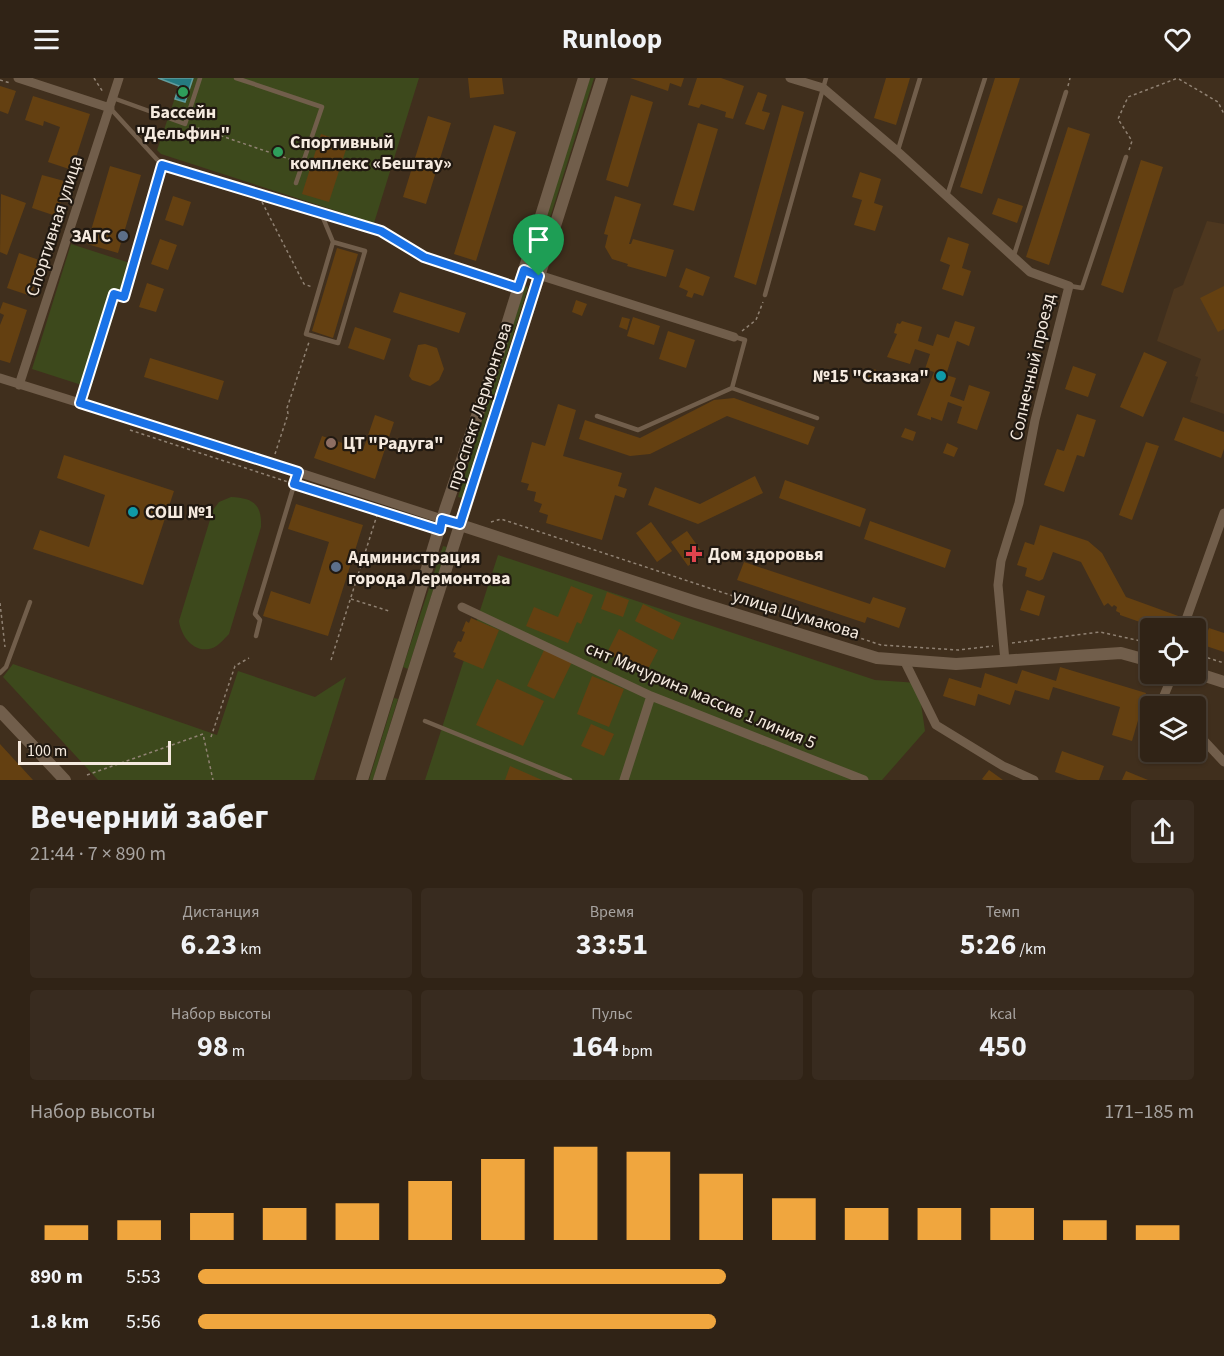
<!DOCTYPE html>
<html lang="ru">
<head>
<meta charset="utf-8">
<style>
	:root { --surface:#302316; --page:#382b1f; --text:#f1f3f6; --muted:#a8a4a1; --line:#4b4035; --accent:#f0a63e }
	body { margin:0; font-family:"Source Sans 3",sans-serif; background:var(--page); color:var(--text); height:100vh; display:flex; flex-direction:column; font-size:22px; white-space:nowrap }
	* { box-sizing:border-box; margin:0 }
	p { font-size:20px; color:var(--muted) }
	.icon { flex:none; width:33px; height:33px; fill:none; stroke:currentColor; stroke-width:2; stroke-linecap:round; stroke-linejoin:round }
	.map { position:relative; height:702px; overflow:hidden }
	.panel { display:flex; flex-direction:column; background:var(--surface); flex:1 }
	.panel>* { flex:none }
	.buttons { position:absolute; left:1140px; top:540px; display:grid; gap:12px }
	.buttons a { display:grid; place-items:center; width:66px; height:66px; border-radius:6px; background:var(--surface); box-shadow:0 2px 4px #0004,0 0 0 2px var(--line); font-size:30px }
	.scale { position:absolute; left:18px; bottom:15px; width:153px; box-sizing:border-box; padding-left:6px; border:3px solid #f5eadf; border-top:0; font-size:16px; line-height:21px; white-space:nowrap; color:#f5eadf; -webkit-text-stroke:4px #211911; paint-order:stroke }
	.pin { position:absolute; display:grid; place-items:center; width:51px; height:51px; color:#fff; margin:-62px -26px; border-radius:50% 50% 50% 0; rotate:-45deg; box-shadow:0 0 6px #0007 }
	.pin .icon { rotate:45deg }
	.round { display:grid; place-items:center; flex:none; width:63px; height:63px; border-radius:6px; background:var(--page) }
	.headline { display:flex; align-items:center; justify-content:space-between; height:102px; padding:0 30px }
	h1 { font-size:33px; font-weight:700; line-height:45px }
	.figures { display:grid; grid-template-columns:repeat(3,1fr); gap:9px; height:102px; padding:6px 30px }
	.figures div { display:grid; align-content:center; border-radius:6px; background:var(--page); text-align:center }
	.figures b { font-size:30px; font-weight:700 }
	.figures small { font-size:16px; font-weight:400 }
	.figures p { font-size:16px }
	.chart { height:168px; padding:12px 30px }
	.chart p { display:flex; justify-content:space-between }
	.chart svg { width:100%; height:108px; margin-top:6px; stroke:var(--accent); stroke-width:6 }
	ul { padding:0 30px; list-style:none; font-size:20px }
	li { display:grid; grid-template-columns:96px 72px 1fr; align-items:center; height:45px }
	li i { height:15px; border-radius:8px; background:var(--accent) }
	header { display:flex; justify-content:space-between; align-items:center; height:78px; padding:0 30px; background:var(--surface); font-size:27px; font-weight:700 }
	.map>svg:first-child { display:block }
</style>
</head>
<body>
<header><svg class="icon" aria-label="menu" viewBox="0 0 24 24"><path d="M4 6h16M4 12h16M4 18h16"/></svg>Runloop<svg class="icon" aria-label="heart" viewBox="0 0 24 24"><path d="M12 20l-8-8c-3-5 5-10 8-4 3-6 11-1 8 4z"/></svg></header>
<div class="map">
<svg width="1224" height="702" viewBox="0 0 1224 702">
	<rect width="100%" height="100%" fill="#402f1d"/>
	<path fill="#4d371f" d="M1207 143 1224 146V336L1190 324 1198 299 1195 298 1201 281 1157 263 1174 211 1183 207Z"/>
	<path fill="#3d491c" d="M158 0H419L374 145 161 76 157 72 179 8Z
		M590 0H594L538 178 534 177Z
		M71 166 130 185 91 310 32 291Z
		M525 208 528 209 462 420 458 419Z
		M231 419C254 420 262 427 261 449L229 556C224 561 217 570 209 571 192 574 181 557 179 543L213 432 219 424Z
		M443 468 447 469 408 591 403 589Z
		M498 477 875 602 918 605 925 653 882 702H425Z
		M13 586 217 657 238 593 315 619 346 599 314 702H98L3 599Z
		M394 620 398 621 373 702H369Z"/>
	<path fill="#257a80" stroke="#639c9c" stroke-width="1.5" d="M158 0H193L185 24 175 21 179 8Z"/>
	<path fill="#644011" d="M468 0H502L504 16 470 20Z
		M630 0H684L681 9 670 5 668 13Z
		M697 0H721L744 8 733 41 725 39 726 34 701 26 699 30 688 27Z
		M886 0H910L896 47 874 40Z
		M995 0H1020L982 116 960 109Z
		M0 8 16 13 8 36 0 33Z
		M758 14 767 17 762 33 770 35 764 52 745 46Z
		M631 17 653 24 628 109 606 102Z
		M33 18 90 36 72 92 48 84 60 49 44 43 43 48 25 42Z
		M782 27 804 34 756 207 734 199Z
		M428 38 451 45 426 126 403 119Z
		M698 45 718 51 694 133 673 127Z
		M494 47 516 54 476 183 454 176Z
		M1068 49 1090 56 1049 187 1026 179Z
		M321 56 348 65 329 124 302 116Z
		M1141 82 1163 89 1123 215 1101 207Z
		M110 88 141 97 118 175 87 166Z
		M860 94 881 101 874 125 883 128 875 153 854 147 862 122 852 119Z
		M42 97 68 104 56 138 32 130Z
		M1 116 26 125 7 177 0 174Z
		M173 118 191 124 183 148 165 142Z
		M615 118 641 126 629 166H631L633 161 674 172 666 199 627 188 628 186 612 181 605 169 608 157 604 156Z
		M998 120 1023 128 1017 145 992 136Z
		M948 159 969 166 962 190 971 193 963 218 942 211 950 187 940 183Z
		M160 161 177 167 168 192 151 186Z
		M337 170 358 176 333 260 312 253Z
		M19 175 42 183 31 218 7 210Z
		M686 190 710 199 703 218 694 215 692 220 686 218 688 213 679 209Z
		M147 205 164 211 156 234 139 229Z
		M1224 208V251L1218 254 1200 220Z
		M400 214 466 235 459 255 393 234Z
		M576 222 587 226 582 238 572 234Z
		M3 224 27 232 10 285 0 282V247L4 237 0 235V232Z
		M622 239 630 241 627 252 619 249Z
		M633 239 660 248 654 267 627 258Z
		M902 243 922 249 918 263 933 268 937 256 949 260 955 243 975 249 969 268 957 263 946 297 956 300 950 318 964 323 969 307 990 314 977 352 957 345 962 329 948 324 942 343 931 339V342L917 337 934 294 925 291 930 276 915 271 910 286 887 279 897 256 894 255 897 245 900 246Z
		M355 249 391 261 384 282 348 270Z
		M668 253 695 262 686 290 659 281Z
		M425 266 437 270 444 291 439 302 430 308 412 302 409 298 418 267Z
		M1144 274 1167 284 1143 339 1120 329Z
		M150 280 224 303 218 322 144 299Z
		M1073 288 1096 296 1088 319 1065 311Z
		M875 291 883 300 874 307 867 299Z
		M734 320 815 349 808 367 727 338 650 376 630 378 579 361 585 342 640 360 714 322Z
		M558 326 576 332 563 378 622 395 618 408 627 411 624 420 615 417 602 462 546 445 548 437 539 434 542 426 534 423 536 414 527 412 529 406 521 404 532 364 545 368Z
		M1077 336 1096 342 1084 379 1077 377 1064 414 1044 407 1057 371 1064 373Z
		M375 337 394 344 375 401 314 380 322 358 363 372Z
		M1183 339 1224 354V371L1221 380 1174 362Z
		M905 350 916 354 913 363 901 359Z
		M1146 364 1159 368 1132 442 1119 437Z
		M947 365 958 370 954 379 943 375Z
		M64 377 174 413 143 507 33 471 40 452 89 469 105 417 57 400Z
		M755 398 763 415 698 446 648 427 655 409 700 426Z
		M785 402 866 431 860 449 779 420Z
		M296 426 363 447 328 558 263 538 271 513 310 526 329 464 288 451Z
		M870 443 951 472 945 490 864 461Z
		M651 444 672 473 657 484 636 455Z
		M1040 447 1088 463 1102 475 1126 519 1181 539 1177 550H1157L1120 537V535L1116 533 1117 529 1114 527 1112 529 1108 525 1104 528 1081 484 1053 474 1043 501 1039 503 1025 498 1027 490 1017 487 1025 464 1034 467Z
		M687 453 704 477 688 488 671 464Z
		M744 484 870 526 873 519 906 530 899 550 867 539 865 545 737 502Z
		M571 508 593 517 581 546 577 544 568 565 526 548 534 529 558 539Z
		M1027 512 1045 518 1039 538 1020 532Z
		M607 514 629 522 623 539 601 531Z
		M643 526 681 545 673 562 635 543Z
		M471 540 499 552 483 591 454 579 456 575 453 574 458 563 461 564 465 554 462 553 466 543 469 545Z
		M1209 550 1224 555V574L1203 567Z
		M619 551 658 572 646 595 607 575Z
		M545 570 572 584 554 621 527 608Z
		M1060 589 1146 615 1132 663 1112 657 1120 629 1053 609 1049 622 1015 612 1010 627 978 616 975 628 943 618 949 600 981 610 985 595 1017 606 1022 592 1056 603Z
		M592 598 624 611 609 649 577 636Z
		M497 601 544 623 523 668 476 647Z
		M591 646 614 656 604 678 581 668Z
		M0 666 33 702H0Z
		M1062 673 1104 688 1099 702H1078L1055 694Z
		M510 688 542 702H505Z
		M989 692 1003 702H984L982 701Z
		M1126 693 1148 702H1122Z"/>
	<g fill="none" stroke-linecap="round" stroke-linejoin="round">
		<path stroke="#908273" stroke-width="1.5" stroke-dasharray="3 3" stroke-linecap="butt" d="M94 0 103 14
			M1179 1 1218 24 1224 36
			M0 2 10 5
			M1068 8 1070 0
			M192 48 295 83
			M1129 72 1132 63 1118 41 1128 19 1178 0
			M262 124 304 206 312 209
			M742 253 756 242 763 224
			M130 352 288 404
			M275 376 288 336 287 330 309 264
			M301 408 428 449
			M491 444 501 441 881 567 958 572 993 568
			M351 521 389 533
			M0 525 5 569
			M1012 565 1100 554 1150 565
			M1196 576 1224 585
			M331 582 378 434
			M211 659 235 588 249 580
			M87 697 203 656 213 702"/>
		<path stroke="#715e4b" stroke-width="4.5" d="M236 0 322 29 296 105
			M113 20 185 46 200 0
			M110 30 162 87
			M898 72 920 0
			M947 118 985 0
			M321 135 381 153 424 179 516 210
			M1014 177 1066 14
			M1070 208 1082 210 1126 79
			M765 217 826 0
			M732 310 745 262 735 259
			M80 325 114 216 124 219 162 87 321 135 333 164 306 256 338 265 365 173 333 164
			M597 338 638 352 732 310 817 340
			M256 558 260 542 255 536 298 394
			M0 595 6 589 30 524
			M425 643 570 702"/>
		<path stroke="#715e4b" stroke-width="9" d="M18 0 110 30
			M790 0 823 10 897 73 1030 194 1069 208 1035 342 1019 425 1001 483 998 507 1005 583
			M523 192 734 259
			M0 300 214 367 442 441
			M19 307 119 0
			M462 529 651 618 864 702
			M1183 550 1224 435
			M904 582 936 647 1003 688 1034 702
			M1171 628 1163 620 1173 596
			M1196 654 1224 684
			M624 702 651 618"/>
		<path stroke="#715e4b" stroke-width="12" d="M442 441 696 524 877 580 956 586 1121 575 1150 583
			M1196 595 1224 604
			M0 633 65 702
			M362 702 445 432 496 282 584 0
			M379 702 602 0"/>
	</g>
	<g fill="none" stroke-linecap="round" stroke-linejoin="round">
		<defs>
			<path id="route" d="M162 87 381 153 424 179 518 210 524 192 539 198 460 446 442 441 440 452 294 406 298 394 80 325 114 216 124 219Z"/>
		</defs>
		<use href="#route" stroke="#fff" stroke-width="12"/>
		<use href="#route" stroke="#1a73e8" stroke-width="8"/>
	</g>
	<g fill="#2e9e5b" stroke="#211911" stroke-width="2">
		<circle cx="183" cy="14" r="6"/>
		<circle cx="278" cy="74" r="6"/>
	</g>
	<g fill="#5c6f8a" stroke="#211911" stroke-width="2">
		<circle cx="123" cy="158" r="6"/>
		<circle cx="336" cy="489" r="6"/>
	</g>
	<g fill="#0f9aa8" stroke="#211911" stroke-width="2">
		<circle cx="941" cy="298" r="6"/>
		<circle cx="133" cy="434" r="6"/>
	</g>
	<circle fill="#8d6e63" stroke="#211911" stroke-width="2" cx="331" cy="365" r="6"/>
	<path fill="#e0444e" stroke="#211911" stroke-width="2" d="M691 467h6v6h6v6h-6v6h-6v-6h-6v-6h6z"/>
	<g text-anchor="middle" stroke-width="4.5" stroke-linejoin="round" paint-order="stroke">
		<g font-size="18" font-weight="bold" fill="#f5eadf" stroke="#211911" text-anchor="start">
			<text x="183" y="40" text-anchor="middle">Бассейн<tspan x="183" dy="21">"Дельфин"</tspan></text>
			<text x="290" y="70">Спортивный<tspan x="290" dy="21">комплекс «Бештау»</tspan></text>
			<text x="111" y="164" text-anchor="end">ЗАГС</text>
			<text x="929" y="304" text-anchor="end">№15 "Сказка"</text>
			<text x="343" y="371">ЦТ "Радуга"</text>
			<text x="145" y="440">СОШ №1</text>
			<text x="708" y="482">Дом здоровья</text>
			<text x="348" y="485">Администрация<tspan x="348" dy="21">города Лермонтова</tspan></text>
		</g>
		<g font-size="18" fill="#f5eadf" stroke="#211911">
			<text transform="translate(54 148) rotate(-72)" y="6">Спортивная улица</text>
			<text transform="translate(1032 289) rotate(-77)" y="6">Солнечный проезд</text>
			<text transform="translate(479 328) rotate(-72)" y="6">проспект Лермонтова</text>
			<text transform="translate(796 536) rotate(17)" y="6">улица Шумакова</text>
			<text transform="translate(701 617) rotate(23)" y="6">снт Мичурина массив 1 линия 5</text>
		</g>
	</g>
</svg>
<div class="buttons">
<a><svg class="icon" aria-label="locate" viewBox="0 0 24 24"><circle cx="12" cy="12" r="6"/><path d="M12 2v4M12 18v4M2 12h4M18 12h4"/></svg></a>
<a><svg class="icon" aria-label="layers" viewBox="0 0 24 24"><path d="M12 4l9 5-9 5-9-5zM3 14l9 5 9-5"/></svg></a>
</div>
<div class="scale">100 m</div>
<div class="pin" style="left:539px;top:198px;background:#1e9e55"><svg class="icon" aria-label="arrive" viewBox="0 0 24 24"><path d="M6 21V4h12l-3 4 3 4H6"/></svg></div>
</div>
<section class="panel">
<div class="headline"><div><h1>Вечерний забег</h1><p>21:44 · 7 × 890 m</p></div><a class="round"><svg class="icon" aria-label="share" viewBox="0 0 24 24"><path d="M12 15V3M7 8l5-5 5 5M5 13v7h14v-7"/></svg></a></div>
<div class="figures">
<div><p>Дистанция</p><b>6.23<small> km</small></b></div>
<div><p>Время</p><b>33:51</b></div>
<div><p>Темп</p><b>5:26<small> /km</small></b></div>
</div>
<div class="figures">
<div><p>Набор высоты</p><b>98<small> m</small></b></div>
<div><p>Пульс</p><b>164<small> bpm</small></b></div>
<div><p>kcal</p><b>450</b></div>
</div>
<div class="chart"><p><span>Набор высоты</span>171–185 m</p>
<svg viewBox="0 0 160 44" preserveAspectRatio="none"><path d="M5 44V38M15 44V36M25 44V33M35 44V31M45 44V29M55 44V20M65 44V11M75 44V6M85 44V8M95 44V17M105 44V27M115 44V31M125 44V31M135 44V31M145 44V36M155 44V38"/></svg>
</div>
<ul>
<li><b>890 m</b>5:53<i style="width:53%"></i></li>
<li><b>1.8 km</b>5:56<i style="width:52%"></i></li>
</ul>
</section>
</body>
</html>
